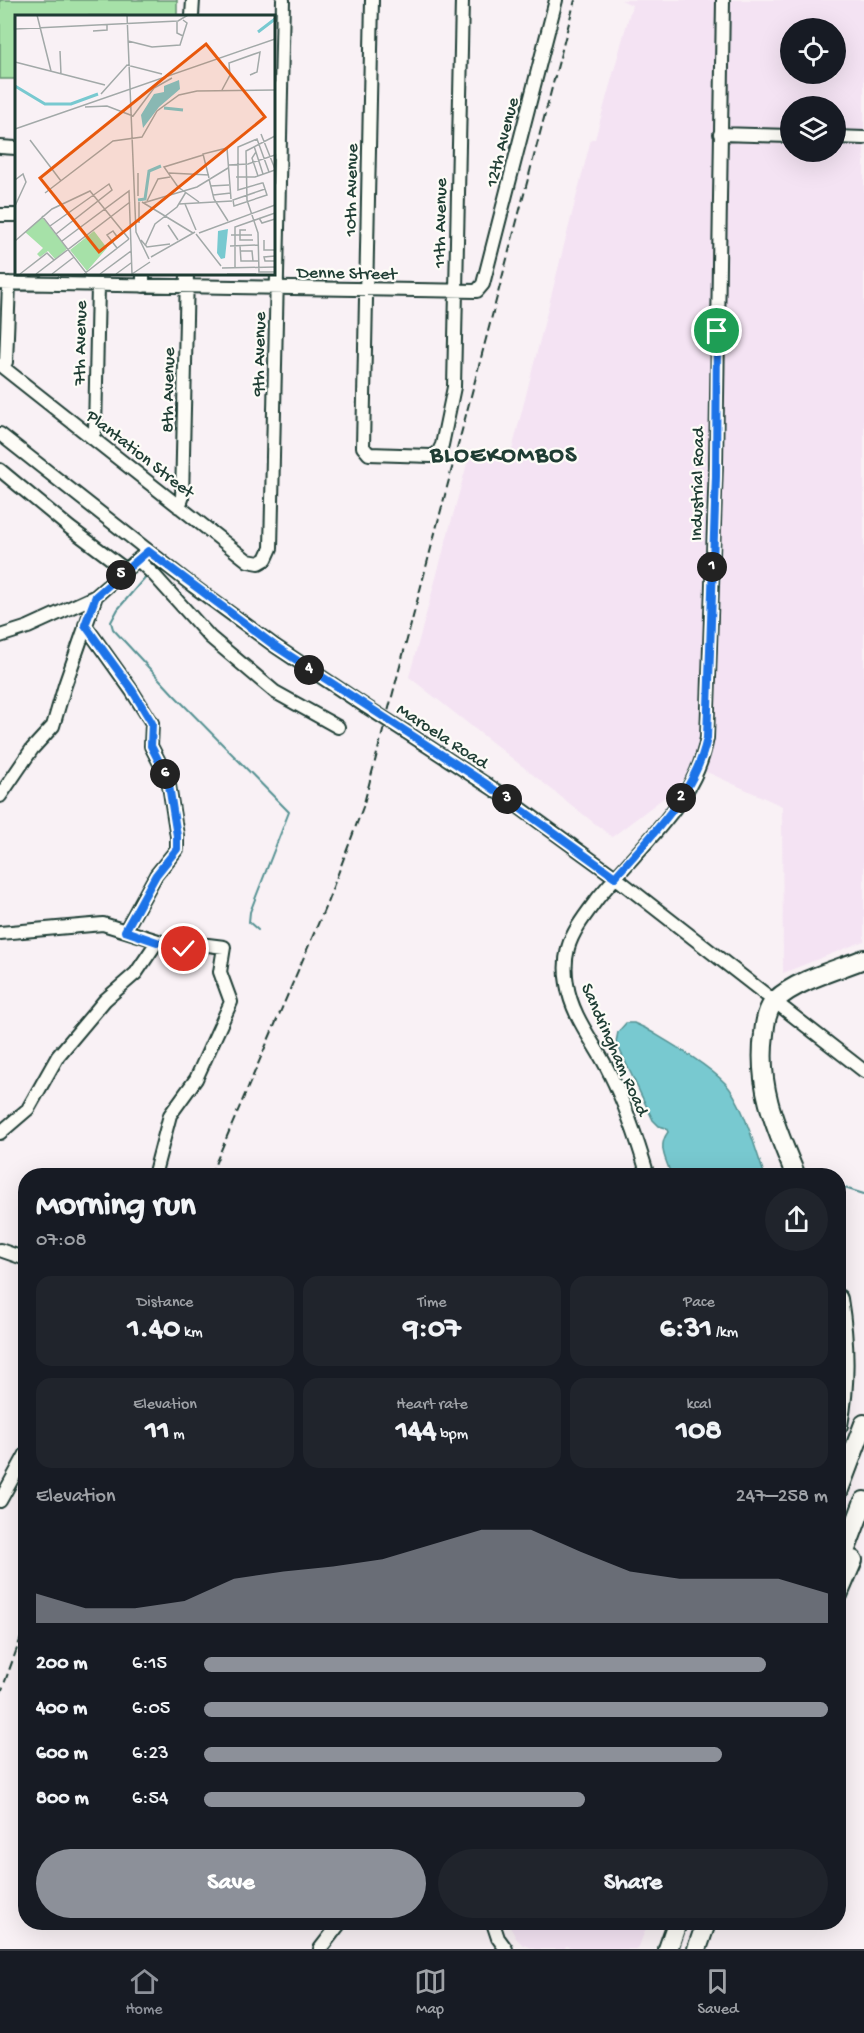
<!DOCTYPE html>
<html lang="en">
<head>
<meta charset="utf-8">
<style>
	:root { --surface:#171b24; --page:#20242c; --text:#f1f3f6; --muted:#9ea1a6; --line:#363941; --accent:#8c9099 }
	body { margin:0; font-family:"Gochi Hand",sans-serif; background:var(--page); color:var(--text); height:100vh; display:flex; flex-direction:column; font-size:22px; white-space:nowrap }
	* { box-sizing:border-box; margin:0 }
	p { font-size:20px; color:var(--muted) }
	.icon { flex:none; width:33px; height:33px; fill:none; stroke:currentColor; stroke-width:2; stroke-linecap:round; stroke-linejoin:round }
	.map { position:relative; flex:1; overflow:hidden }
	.side { position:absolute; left:18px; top:1168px; width:828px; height:762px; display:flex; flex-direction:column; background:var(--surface); border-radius:24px; box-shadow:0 6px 24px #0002 }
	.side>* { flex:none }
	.fabs { position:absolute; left:780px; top:18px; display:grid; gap:12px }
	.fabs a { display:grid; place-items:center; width:66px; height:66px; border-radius:50%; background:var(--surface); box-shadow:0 6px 24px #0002; font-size:30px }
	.pin { position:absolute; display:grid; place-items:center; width:51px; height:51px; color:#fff; margin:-26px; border:3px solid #fff; border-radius:50%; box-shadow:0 2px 6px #0007 }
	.km { position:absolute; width:30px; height:30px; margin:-15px; border-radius:50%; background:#222; color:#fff; font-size:16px; line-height:30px; text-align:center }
	.round { display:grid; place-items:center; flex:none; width:63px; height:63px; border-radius:32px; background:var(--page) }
	.head { display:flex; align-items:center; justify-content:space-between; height:102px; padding:0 18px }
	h1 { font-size:33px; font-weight:700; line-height:45px }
	.metrics { display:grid; grid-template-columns:repeat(3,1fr); gap:9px; height:102px; padding:6px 18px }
	.metrics div { display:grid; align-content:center; border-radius:15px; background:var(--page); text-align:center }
	.metrics b { font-size:30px; font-weight:700 }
	.metrics small { font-size:16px; font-weight:400 }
	.metrics p { font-size:16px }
	.chart { height:168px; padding:12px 18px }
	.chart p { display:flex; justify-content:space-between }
	.chart svg { width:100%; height:108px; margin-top:6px; fill:var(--accent); opacity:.7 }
	.cta { display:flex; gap:12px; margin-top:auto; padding:12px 18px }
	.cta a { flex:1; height:69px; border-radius:36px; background:var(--accent); color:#fff; font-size:24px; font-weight:700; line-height:69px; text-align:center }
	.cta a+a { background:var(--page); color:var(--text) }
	ul { padding:0 18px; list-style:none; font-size:20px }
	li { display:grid; grid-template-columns:96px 72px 1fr; align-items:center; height:45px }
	li i { height:15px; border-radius:8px; background:var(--accent) }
	.tab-bar { display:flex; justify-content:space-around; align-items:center; height:84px; border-top:2px solid var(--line); background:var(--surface); font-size:16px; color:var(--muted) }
	.tab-bar a { display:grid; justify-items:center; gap:3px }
	.tab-bar .on { color:var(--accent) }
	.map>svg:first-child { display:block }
</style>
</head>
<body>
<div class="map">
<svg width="864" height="1949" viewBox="0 0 864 1949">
	<rect width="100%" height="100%" fill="#f9f1f5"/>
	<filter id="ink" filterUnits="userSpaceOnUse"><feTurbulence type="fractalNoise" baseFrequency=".0167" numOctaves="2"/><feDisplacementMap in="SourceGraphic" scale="12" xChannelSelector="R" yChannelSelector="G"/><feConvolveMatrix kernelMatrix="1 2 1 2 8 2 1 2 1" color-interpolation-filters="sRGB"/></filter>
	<g filter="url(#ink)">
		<path fill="#f4e3f3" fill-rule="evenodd" d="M621 0H864V941L783 973 782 806 709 773 692 769 674 790 612 837 409 677 471 449 512 450 591 139H595L632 5ZM790 28H836V74H790ZM790 106H836V152H790Z
			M508 1923H648L638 1949H576L566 1946 565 1949H535L522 1944 516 1938Z"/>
		<path fill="#a6e1a8" stroke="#628f6e" stroke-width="1.5" d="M0 0H177V16H16V79H0Z"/>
		<path fill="#78c9d0" stroke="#549192" stroke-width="1.5" d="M626 1023H634L645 1028C668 1042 706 1063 725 1083 744 1103 755 1150 765 1176H671C668 1161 656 1148 668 1132L666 1128 659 1126 653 1120 616 1042 618 1032Z"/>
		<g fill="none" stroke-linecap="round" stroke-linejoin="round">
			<path stroke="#549192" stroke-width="2" d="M147 575 118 609 111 622 113 629 174 695 289 812 250 912 249 922 258 930
				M838 1186 864 1194"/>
			<defs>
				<path id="minor" d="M372 0 363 447 369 454 431 456 438 453 442 445 454 387 462 0
					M192 16 193 0
					M720 134 790 136
					M836 137 864 138
					M0 147 16 148
					M0 215H16
					M0 283 477 291 483 284 556 0
					M143 286V273
					M0 365 248 561 259 563 266 559 271 548 283 0
					M3 367 6 362 9 283
					M0 434 193 586 275 646 365 706
					M91 437 95 431 98 285
					M0 470 70 528 126 570
					M179 507 182 499 187 273
					M138 560 155 576 210 637 275 692 338 727
					M85 625 132 691 152 723 151 746 168 779 177 836V849L156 875 125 931
					M0 636 28 627 96 596 143 555
					M406 732 501 794 615 877 864 1071
					M0 796 32 749 53 726 65 685 96 596
					M0 933 103 924 184 949 208 945 224 947 220 972 231 1002 196 1079 170 1115 154 1176
					M0 1133 28 1109 58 1056 105 1000 136 973 157 942
					M648 1176C638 1142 626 1106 610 1074 596 1044 572 1018 567 984 565 973 565 960 568 948 573 930 587 913 598 898 627 862 668 824 690 785 698 771 704 754 707 738L716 463 723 0
					M0 1250 26 1259
					M0 1501 26 1454
					M493 1923 498 1938 506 1949
					M320 1949 340 1923"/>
				<path id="highway" d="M796 1176C776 1128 757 1088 764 1034 765 1022 767 1008 776 1000 795 981 839 969 864 959
					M838 1299C845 1341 846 1383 838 1425
					M838 1492 864 1424
					M838 1570 864 1501
					M838 1595 853 1560
					M668 1949 677 1923
					M697 1949 706 1923"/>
			</defs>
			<use href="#minor" stroke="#1f3d34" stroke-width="16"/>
			<use href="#highway" stroke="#1f3d34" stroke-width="22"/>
			<use href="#minor" stroke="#fdfcf7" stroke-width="12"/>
			<use href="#highway" stroke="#fdfcf7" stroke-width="18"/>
			<path stroke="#1f3d34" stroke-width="2" stroke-dasharray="9 4.5" stroke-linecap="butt" d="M210 1176 327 903 363 807 575 0
				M0 1695 26 1624"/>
			<defs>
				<path id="minor-bridge" d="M365 706 406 732"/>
			</defs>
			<use href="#minor-bridge" stroke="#1f3d34" stroke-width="16" stroke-linecap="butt"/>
			<use href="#minor-bridge" stroke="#fdfcf7" stroke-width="12"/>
		</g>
	</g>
	<g fill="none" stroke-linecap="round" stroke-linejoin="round" filter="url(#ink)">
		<defs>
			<path id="route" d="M184 949 157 942 125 931 156 875 177 849V836L168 779 151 746 152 723 132 690 85 625 96 596 148 551 275 646 485 783 615 877C651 835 695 795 707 738L716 476 717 331"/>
		</defs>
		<use href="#route" stroke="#fff" stroke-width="12"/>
		<use href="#route" stroke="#1a73e8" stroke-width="8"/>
	</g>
	<g text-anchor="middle" stroke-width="4.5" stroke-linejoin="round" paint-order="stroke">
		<g font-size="18" fill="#1f3d34" stroke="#fdfcf7">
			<text transform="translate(501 142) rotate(-76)" y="6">12th Avenue</text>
			<text transform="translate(350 190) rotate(-89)" y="6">10th Avenue</text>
			<text transform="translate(439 223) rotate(-89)" y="6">11th Avenue</text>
			<text transform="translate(347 272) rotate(1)" y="6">Denne Street</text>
			<text transform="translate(79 343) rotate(-89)" y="6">7th Avenue</text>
			<text transform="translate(258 354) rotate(-89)" y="6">9th Avenue</text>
			<text transform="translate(167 390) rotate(-89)" y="6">8th Avenue</text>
			<text transform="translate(141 453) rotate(38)" y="6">Plantation Street</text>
			<text transform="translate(696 484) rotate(-89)" y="6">Industrial Road</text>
			<text transform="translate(443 735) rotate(33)" y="6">Maroela Road</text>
			<text transform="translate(616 1049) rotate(66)" y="6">Sandringham Road</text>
		</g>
		<g font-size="24" font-weight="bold" letter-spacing="1.5" fill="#1f3d34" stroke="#fdfcf7">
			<text x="504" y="461">BLOEKOMBOS</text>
		</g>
	</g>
	<g transform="translate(15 15)">
		<rect width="260" height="260" fill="#f9f1f5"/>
		<path d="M27 202 52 234 40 244 33 236 25 242 22 239 28 233 10 217ZM79 216 92 233 72 256 55 235Z" fill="#a6e1a8"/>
		<path d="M164 65 165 74 144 92 128 113 126 100 139 79 149 77V71ZM213 214 210 243 206 244 202 238 203 216Z" fill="#78c9d0"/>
		<path fill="none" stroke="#78c9d0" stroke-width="3" d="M243 17 260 4M0 71 30 89H56L83 79M149 93 168 95M123 185 130 184 134 156 146 151"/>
		<path fill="none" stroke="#a2a9a8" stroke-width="1.5" d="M22 0 36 56M112 0 121 217 134 244M162 6V18L168 21M0 14 163 6 173 0M78 16 92 15V10M113 26 137 32 165 30 172 8 168 5M45 36 46 59M0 47 90 70M207 75 215 60 214 48 245 37 242 57 235 60M86 79 112 50 147 59M70 92 92 91 118 101 139 73 157 63M0 114 260 24M246 119 260 154M260 121 231 136 232 185 243 218 244 257H260M15 125 46 166M239 131 248 159M241 137 237 143 243 161M213 150 233 149 260 140M123 158V181M154 158 194 160M221 162H240L260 155M194 163 188 139 212 133 216 184M194 164 199 184 213 206M0 165 8 159 11 167 0 191M195 171 214 170M250 174 218 185 219 191 252 180 248 168H247L223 175V132L242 124 254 157M30 178 98 126 127 122 142 96 164 80 182 76 260 75M198 180 216 178M132 186 143 164 155 162M124 187V208M127 187 178 218M184 187 163 172 149 152 188 140M128 188 182 172 213 153M164 189 217 186M170 189 181 215M27 201 72 259M244 203 247 208 260 204M153 210 163 225M35 211 94 169 97 175 41 219M231 215H225V225H238M184 218 260 190M181 219 206 251M216 220H237M126 225 132 232 155 229M249 225V235H260M0 226 37 194 75 176 114 224M47 226 114 176 117 259M130 231 140 209 162 192 171 177M215 231 243 230M225 231 226 246H244M102 233 92 220 98 216 103 223M225 236H237L238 246M260 241 249 242 250 246H260M136 242 180 217M220 252V212L260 198M207 253 260 252M5 259 32 238 39 245M21 259 115 187M37 259 59 242M69 259 114 224M85 259 116 236M101 259 116 248M117 259 135 247M212 259H241"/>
		<path fill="#e8590c" fill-opacity="0.15" stroke="#e8590c" stroke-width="3" d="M191 29 250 102 84 237 25 163Z"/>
		<rect width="260" height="260" fill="none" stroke="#1f3d34" stroke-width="3"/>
	</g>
</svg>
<div class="fabs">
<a><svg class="icon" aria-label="locate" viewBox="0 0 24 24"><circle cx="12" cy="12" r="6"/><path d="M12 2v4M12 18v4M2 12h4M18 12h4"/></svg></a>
<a><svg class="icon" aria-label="layers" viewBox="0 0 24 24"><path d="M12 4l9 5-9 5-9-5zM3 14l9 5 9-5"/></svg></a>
</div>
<div class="pin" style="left:717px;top:331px;background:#1e9e55"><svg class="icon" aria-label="arrive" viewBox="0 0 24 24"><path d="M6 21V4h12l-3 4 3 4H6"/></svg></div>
<div class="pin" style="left:184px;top:949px;background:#d93025"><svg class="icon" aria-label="check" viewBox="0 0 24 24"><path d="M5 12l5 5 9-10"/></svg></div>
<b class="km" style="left:712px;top:567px">1</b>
<b class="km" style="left:681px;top:798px">2</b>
<b class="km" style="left:507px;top:799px">3</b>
<b class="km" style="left:309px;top:670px">4</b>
<b class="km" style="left:121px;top:575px">5</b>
<b class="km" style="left:165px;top:774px">6</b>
<section class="side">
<div class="head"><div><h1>Morning run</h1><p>07:08</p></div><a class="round"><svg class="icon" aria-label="share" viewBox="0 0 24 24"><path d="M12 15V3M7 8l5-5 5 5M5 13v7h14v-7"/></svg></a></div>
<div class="metrics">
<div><p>Distance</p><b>1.40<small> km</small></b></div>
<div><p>Time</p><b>9:07</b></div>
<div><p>Pace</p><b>6:31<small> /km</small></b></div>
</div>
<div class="metrics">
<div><p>Elevation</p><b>11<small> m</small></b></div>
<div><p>Heart rate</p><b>144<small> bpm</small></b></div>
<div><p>kcal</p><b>108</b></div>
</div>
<div class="chart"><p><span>Elevation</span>247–258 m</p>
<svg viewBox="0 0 160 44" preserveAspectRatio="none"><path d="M0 44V32L10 38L20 38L30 35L40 26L50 23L60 21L70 18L80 12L90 6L100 6L110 15L120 23L130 26L140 26L150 26L160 32V44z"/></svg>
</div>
<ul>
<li><b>200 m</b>6:15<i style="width:90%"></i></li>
<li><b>400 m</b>6:05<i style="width:100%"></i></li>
<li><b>600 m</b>6:23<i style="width:83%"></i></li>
<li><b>800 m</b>6:54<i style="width:61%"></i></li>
</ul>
<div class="cta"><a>Save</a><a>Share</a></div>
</section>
</div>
<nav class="tab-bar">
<a class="on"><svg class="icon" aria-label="home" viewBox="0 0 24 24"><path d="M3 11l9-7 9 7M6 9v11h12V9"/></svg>Home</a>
<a><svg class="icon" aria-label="map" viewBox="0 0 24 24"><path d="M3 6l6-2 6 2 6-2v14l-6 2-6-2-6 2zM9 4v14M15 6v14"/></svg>Map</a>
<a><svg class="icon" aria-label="saved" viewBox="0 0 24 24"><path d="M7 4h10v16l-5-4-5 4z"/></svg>Saved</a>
</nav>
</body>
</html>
